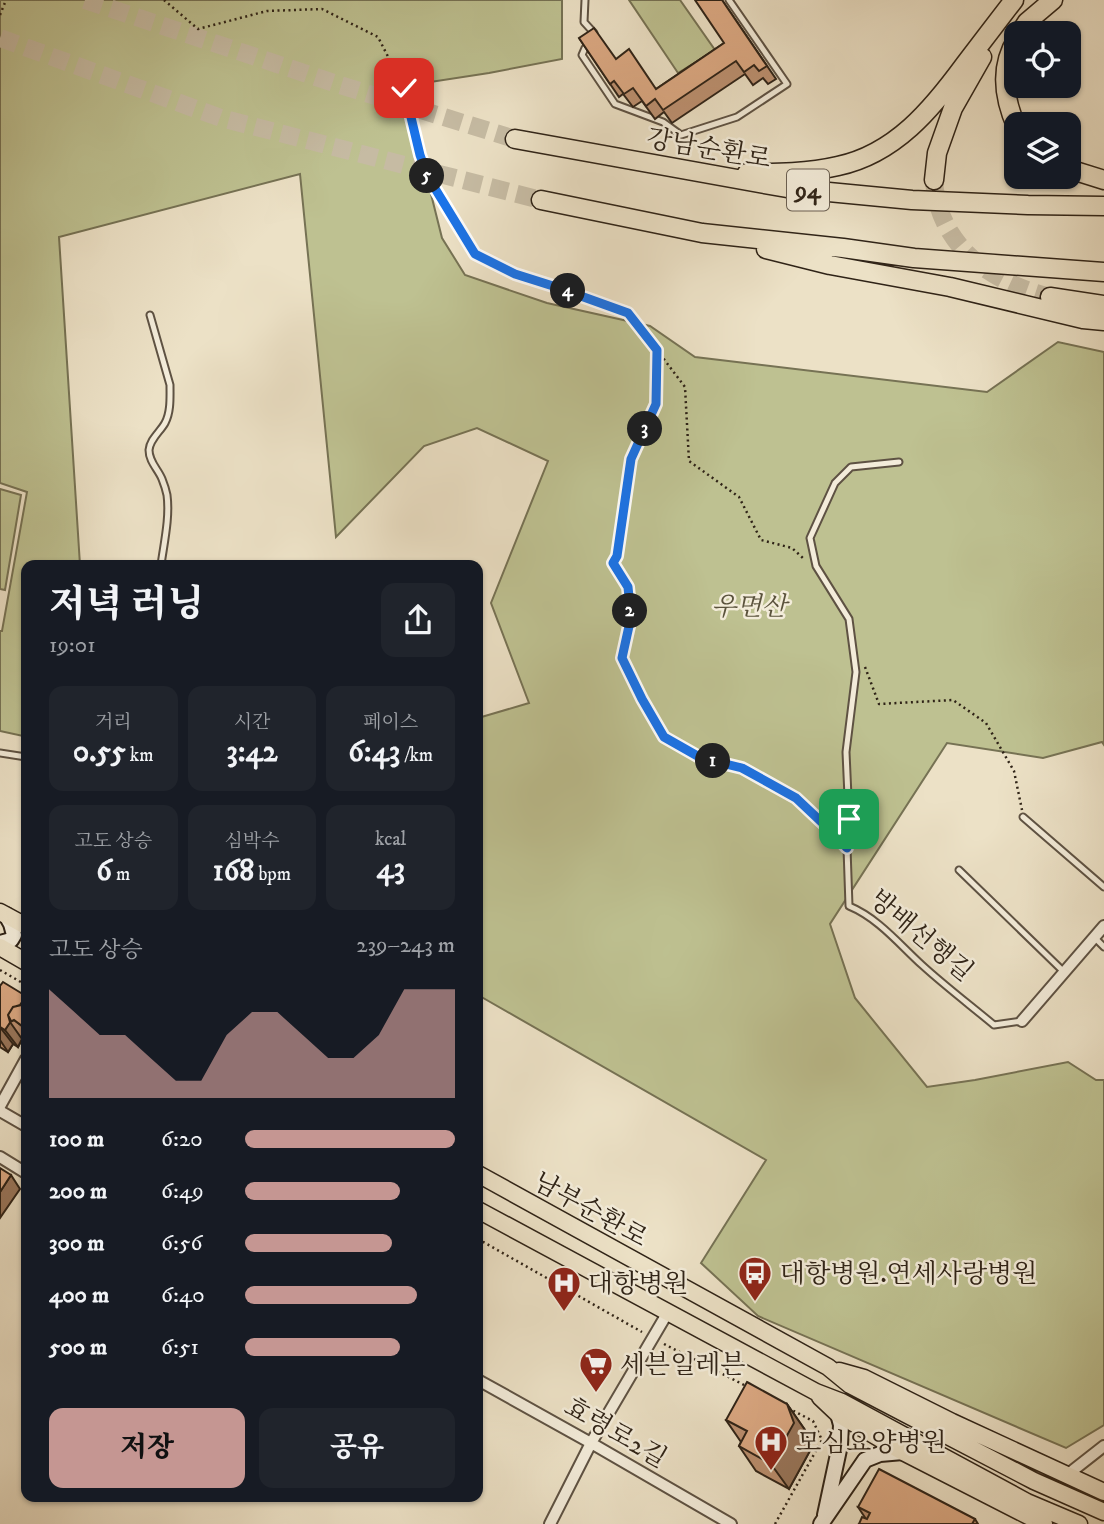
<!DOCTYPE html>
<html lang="ko">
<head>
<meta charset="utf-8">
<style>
	:root { --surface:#171b24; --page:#20242c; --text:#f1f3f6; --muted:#9ea1a6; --accent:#c59692 }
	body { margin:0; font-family:"IM FELL DW Pica","Noto Serif KR",serif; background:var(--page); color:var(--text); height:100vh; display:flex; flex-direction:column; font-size:26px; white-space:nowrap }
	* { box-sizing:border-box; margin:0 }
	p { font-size:23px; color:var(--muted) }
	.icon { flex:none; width:38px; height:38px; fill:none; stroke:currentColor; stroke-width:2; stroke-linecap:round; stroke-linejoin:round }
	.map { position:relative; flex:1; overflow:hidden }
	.drawer { position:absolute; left:21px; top:560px; width:462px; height:942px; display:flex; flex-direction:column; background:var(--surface); border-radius:14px; box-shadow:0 2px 5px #0004 }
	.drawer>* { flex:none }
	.fabs { position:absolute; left:1004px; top:21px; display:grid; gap:14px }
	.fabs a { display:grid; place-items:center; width:77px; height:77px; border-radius:14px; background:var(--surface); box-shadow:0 2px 5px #0004; font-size:35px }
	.pin { position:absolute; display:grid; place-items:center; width:60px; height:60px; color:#fff; margin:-30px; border-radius:14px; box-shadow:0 4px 10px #0006 }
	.km { position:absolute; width:35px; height:35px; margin:-18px; border-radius:50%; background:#222; color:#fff; font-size:19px; line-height:35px; text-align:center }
	.round { display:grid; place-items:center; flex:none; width:74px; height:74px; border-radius:14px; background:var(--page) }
	.summary { display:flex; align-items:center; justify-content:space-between; height:119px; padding:0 28px }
	h1 { font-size:38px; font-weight:800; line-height:52px }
	.stats { display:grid; grid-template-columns:repeat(3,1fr); gap:10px; height:119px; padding:7px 28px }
	.stats div { display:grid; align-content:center; border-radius:14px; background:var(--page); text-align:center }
	.stats b { font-size:30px; font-weight:800 }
	.stats small { font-size:19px; font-weight:400 }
	.stats p { font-size:19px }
	.chart { height:196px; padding:14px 28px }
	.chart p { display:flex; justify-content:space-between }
	.chart svg { width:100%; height:126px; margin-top:7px; fill:var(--accent); opacity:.7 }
	.button { display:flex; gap:14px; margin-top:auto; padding:14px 28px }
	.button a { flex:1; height:80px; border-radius:14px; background:var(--accent); color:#111; font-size:28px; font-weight:800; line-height:80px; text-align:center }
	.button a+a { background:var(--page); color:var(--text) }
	ul { padding:0 28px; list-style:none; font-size:23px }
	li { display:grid; grid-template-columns:112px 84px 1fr; align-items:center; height:52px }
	li i { height:18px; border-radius:9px; background:var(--accent) }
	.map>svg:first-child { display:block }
</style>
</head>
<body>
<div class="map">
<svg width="1104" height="1524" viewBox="0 0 1104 1524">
	<rect width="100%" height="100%" fill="#ece1c6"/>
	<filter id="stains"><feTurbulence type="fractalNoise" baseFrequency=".00286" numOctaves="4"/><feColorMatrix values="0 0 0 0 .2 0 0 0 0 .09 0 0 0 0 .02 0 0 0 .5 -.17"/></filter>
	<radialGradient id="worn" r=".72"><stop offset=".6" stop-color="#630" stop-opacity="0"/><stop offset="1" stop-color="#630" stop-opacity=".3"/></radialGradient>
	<path fill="#bec191" stroke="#767254" stroke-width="2" d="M0 0H562V59L489 73 404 86 442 238 465 275 547 303 650 326 695 357 987 392 1058 342 1104 352V745L1102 742 1043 758 947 743 830 924 855 998 927 1087 975 1080 1068 1062 1096 1080H1104V1425L1066 1448 758 1316 701 1263 766 1160 478 995V718L529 703 491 603 548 461 477 428 424 446 336 537 300 174 59 237 80 565H26V735L23 736 0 731V631H2L27 492 0 483Z
		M629 0H680L715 50 678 73Z
		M0 489 21 495 5 590 0 589Z"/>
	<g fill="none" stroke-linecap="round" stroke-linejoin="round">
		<path stroke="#c6bba3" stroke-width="18" stroke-dasharray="18 9" stroke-linecap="butt" d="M85 0 340 85 515 139
			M0 38 221 118 541 200
			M934 180C938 246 991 282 1050 297"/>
		<defs>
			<path id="service" d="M585 0 584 22 594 33
				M590 45 585 48 582 55 615 104 663 122 681 135 737 117 787 84 729 0
				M150 315 170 385C170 397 171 412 165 423 160 432 150 439 149 450 149 462 158 469 162 479 164 484 166 490 167 495 170 517 164 543 161 565
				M899 462 851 467 835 483 810 538 816 566 849 619 856 672 846 752 849 819 847 848 849 906C878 918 899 944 922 965 945 986 970 1005 994 1025L1022 1021
				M0 753 26 757
				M1023 817 1104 887
				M959 870 1064 972
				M1094 937 1104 947"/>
			<path id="minor" d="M1022 1021 1104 926
				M0 1106 26 1059
				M0 1111 26 1126
				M0 1157 26 1173
				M478 1380 591 1443 731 1524
				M1067 1475 1104 1446
				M550 1524 591 1443 668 1312"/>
			<path id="secondary" d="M0 943 11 940 14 935 11 924 6 915
				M825 1515 840 1445 841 1425 838 1414
				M821 1524 865 1460 880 1454 903 1452"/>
			<path id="primary" d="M0 912 26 926
				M0 947 26 962
				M478 1174 828 1367 850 1385 1034 1481 1104 1512
				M478 1210 816 1392 842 1402 1027 1502 1079 1524
				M839 1371 864 1378 952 1422 1104 1492
				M820 1397 838 1414 903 1452 1044 1524"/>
			<path id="trunk" d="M1020 33 1027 22 1053 0
				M1017 39C999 67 1004 99 1017 128
				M515 139 787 188 912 200 1028 205 1104 206
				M1069 169 1104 180
				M747 173C777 173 808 173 838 166 895 154 932 109 965 64 981 43 998 21 1014 0
				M934 180 937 153 953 108 982 57
				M541 200 702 233 843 248 914 258 1104 272
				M766 249 830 265 950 287 1083 319 1104 321
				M1050 297 1104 305"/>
		</defs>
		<use href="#service" stroke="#5e5243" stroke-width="9"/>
		<use href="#minor" stroke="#5e5243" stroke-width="14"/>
		<use href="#secondary" stroke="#2f2317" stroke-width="18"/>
		<use href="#primary" stroke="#2f2317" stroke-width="19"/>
		<use href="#trunk" stroke="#2f2317" stroke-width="21"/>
		<path stroke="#2f2317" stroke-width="2.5" stroke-dasharray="2 3.5" stroke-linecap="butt" d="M164 0 198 29 267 11 322 9 378 37 404 88 420 154 428 177 475 254 515 274 628 313 657 350 656 404 631 459 617 556 613 563 628 587 631 617 622 658 642 699 664 737 701 758 742 768 796 798 840 840
			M0 15 6 0
			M657 350 685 387 689 461 739 497 761 540 792 548 804 559
			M865 667 879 704 953 700 986 723 1014 771 1022 810
			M0 970 26 985
			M478 1239 642 1332
			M664 1344 748 1387
			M775 1524 822 1440 813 1421 788 1408"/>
		<use href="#service" stroke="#f3ecda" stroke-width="5"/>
		<use href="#minor" stroke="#f3ecda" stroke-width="10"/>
		<use href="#secondary" stroke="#f3ecda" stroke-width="14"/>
		<use href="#primary" stroke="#ece1c6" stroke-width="16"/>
		<use href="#trunk" stroke="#ece1c6" stroke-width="18"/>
	</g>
	<path fill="#bc9070" stroke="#2f2317" stroke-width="2" d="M722 0 776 79 768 84 763 78 753 85 745 74 672 123 664 112 655 119 642 101 633 107 623 94 619 97 579 38 616 59 656 89 724 43Z
		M0 986 26 996V1045L22 1039 18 1047 13 1044 8 1052 0 1047Z
		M787 1404 805 1430 811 1449 789 1489 756 1471 739 1446 741 1442 726 1420Z
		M858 1507 975 1519 978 1524H859L866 1519Z"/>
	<path fill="#99765b" stroke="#2f2317" stroke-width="2" d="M26 996V1029L14 1020 11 1021Z
		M10 1022 22 1039 18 1047 5 1030Z
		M0 1027 13 1044 8 1052 0 1040Z
		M11 1175 20 1189 0 1218V1192Z
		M787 1404 805 1430 811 1449 789 1489 771 1464Z"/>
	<path fill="#dba882" stroke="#2f2317" stroke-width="2" d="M695 0H722L767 66 759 71 754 65 744 72 736 61 663 110 655 99 646 106 633 88 624 94 614 81 610 84 579 38 594 28 616 59 629 49 656 89 724 43Z
		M3 982 26 996 20 1005 13 1007 8 1015 11 1021 5 1030 0 1027V1028V986Z
		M26 1004V1029L14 1020 10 1022 8 1015 13 1007Z
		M0 1168 11 1175 0 1192Z
		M747 1382 787 1404 794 1423 771 1464 739 1446 747 1431 726 1420Z
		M879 1469 975 1519 972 1524H859L862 1517 867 1519 870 1513 858 1507Z"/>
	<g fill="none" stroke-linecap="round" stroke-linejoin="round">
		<defs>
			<path id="route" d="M404 88 420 155 428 177 475 254 515 274 553 286 628 313 657 350 656 404 631 459 617 556 613 563 628 587 631 617 622 658 642 699 664 737 701 758 742 768 796 798 832 832 847 848 849 819"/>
		</defs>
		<use href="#route" stroke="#fff" stroke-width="14"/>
		<use href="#route" stroke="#1a73e8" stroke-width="9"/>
	</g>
	<defs>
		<symbol id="bus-pin" viewBox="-11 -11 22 30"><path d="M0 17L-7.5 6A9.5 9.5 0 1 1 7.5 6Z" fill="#8f2418" stroke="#f3ecda"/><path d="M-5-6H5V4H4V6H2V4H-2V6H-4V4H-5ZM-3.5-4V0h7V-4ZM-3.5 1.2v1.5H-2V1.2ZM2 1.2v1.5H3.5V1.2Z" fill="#fff"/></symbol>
		<symbol id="hospital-pin" viewBox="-11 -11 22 30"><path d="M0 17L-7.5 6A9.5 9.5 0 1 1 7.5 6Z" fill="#8f2418" stroke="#f3ecda"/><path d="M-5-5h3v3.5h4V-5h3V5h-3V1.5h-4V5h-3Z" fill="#fff"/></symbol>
		<symbol id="supermarket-pin" viewBox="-11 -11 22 30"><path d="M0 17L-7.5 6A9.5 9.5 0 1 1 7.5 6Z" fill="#8f2418" stroke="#f3ecda"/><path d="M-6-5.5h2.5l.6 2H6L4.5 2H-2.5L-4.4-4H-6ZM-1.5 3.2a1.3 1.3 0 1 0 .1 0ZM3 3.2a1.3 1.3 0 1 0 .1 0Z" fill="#fff"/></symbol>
	</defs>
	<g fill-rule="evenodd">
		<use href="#bus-pin" x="736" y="1254" width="38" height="52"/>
		<use href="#hospital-pin" x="545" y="1264" width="38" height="52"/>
		<use href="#supermarket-pin" x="577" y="1345" width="38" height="52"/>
		<use href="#hospital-pin" x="752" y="1423" width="38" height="52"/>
	</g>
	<g text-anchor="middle" stroke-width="5" stroke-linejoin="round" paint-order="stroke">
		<rect fill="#f3ecda" stroke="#6a5f52" stroke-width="2" x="787" y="169.5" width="42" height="41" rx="5"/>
		<g font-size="24" font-weight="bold" fill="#2f2317">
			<text x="808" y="198">94</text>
		</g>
		<g font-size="26" fill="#2f2317" stroke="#f3ecda">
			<text transform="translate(709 148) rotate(10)" y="9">강남순환로</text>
			<text transform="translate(922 935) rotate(40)" y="9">방배선행길</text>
			<text transform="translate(591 1209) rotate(29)" y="9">남부순환로</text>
			<text transform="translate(616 1432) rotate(30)" y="9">효령로2길</text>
		</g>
		<g font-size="26" font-style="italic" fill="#5a523c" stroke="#f3ecda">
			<text x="749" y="615">우면산</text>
		</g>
		<g font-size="26" fill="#2f2317" stroke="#f3ecda" text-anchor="start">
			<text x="780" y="1282">대항병원.연세사랑병원</text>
			<text x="588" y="1292">대항병원</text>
			<text x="620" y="1373">세븐일레븐</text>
			<text x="796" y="1451">모심요양병원</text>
		</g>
	</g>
	<rect width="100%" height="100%" filter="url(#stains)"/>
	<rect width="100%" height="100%" fill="url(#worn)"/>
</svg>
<div class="fabs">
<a><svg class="icon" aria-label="locate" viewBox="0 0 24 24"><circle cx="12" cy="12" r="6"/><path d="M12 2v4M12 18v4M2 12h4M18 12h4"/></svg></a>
<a><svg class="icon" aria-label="layers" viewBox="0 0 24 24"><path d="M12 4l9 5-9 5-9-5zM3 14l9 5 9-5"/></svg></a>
</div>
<div class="pin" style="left:849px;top:819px;background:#1e9e55"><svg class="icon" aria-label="arrive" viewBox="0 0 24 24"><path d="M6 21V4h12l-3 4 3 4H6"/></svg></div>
<div class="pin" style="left:404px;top:88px;background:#d93025"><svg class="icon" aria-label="check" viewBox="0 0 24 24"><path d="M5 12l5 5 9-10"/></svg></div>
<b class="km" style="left:713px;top:761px">1</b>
<b class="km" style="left:630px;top:611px">2</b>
<b class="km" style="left:645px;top:429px">3</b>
<b class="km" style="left:568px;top:291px">4</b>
<b class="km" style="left:427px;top:176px">5</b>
<section class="drawer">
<div class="summary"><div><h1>저녁 러닝</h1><p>19:01</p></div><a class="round"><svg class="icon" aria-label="share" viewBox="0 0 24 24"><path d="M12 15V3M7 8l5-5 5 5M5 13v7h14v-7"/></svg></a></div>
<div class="stats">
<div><p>거리</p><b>0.55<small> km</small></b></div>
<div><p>시간</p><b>3:42</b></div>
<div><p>페이스</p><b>6:43<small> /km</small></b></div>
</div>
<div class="stats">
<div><p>고도 상승</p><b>6<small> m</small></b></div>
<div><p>심박수</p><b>168<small> bpm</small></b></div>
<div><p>kcal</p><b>43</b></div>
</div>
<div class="chart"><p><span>고도 상승</span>239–243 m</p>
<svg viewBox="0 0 160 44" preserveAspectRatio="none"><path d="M0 44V6L10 14L20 22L30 22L40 30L50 38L60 38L70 22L80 14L90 14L100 22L110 30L120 30L130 22L140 6L150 6L160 6V44z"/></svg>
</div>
<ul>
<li><b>100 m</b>6:20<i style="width:100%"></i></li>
<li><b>200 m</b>6:49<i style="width:74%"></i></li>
<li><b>300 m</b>6:56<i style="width:70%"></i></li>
<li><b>400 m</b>6:40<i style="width:82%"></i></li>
<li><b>500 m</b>6:51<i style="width:74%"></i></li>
</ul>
<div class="button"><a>저장</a><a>공유</a></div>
</section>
</div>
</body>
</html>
